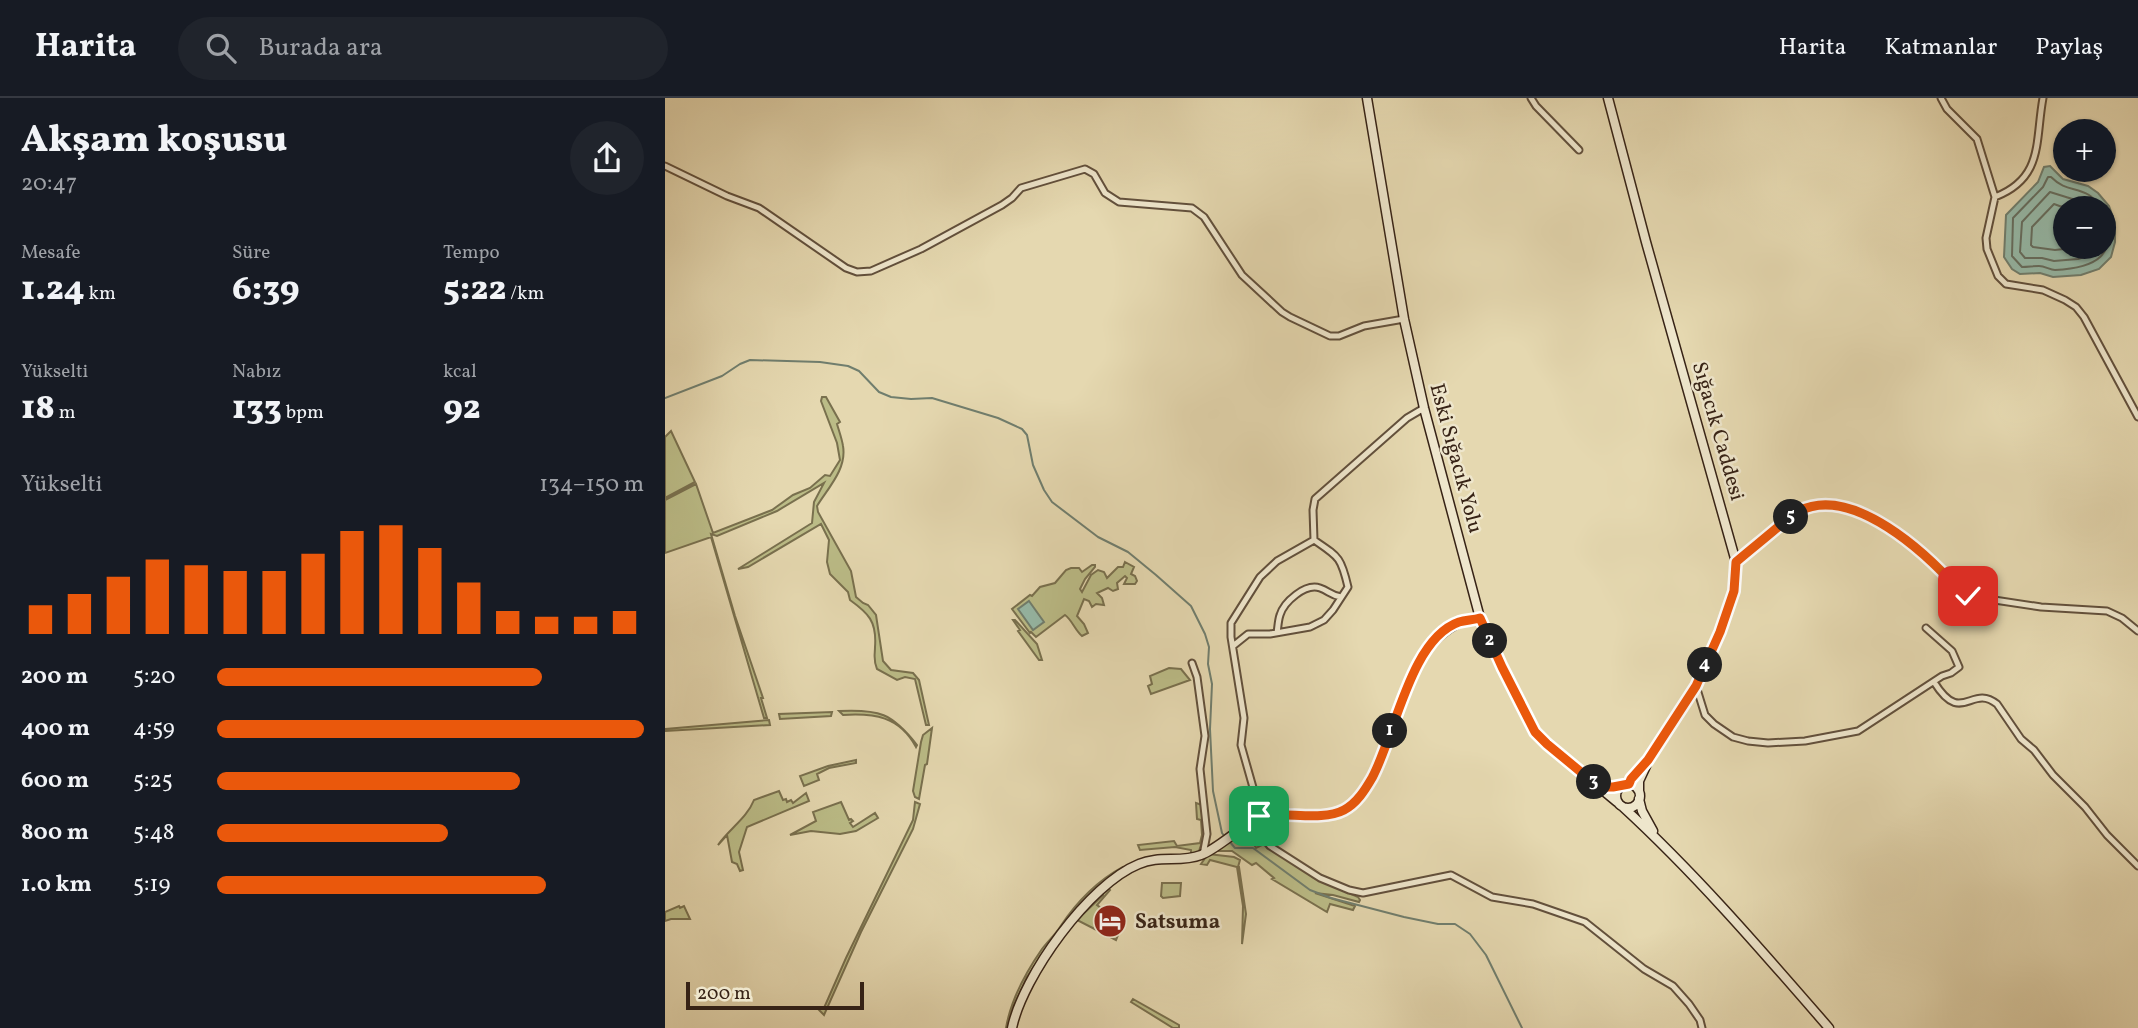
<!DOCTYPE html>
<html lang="tr">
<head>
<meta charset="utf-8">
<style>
	:root { --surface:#171b24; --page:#20242c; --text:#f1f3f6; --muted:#9ea1a6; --line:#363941; --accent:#ea580c }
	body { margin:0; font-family:Vollkorn,serif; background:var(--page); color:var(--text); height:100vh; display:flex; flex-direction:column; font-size:26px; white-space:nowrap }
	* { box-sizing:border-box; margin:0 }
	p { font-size:23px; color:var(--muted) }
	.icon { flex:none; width:38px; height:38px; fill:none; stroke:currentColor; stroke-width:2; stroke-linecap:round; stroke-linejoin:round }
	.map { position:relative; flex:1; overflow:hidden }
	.side { display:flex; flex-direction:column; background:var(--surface); width:665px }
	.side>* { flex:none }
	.fabs { position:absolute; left:1388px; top:21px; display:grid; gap:14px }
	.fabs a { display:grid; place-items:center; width:63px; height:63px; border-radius:50%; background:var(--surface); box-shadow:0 2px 5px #0004; font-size:35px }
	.scale { position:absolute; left:21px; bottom:18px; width:178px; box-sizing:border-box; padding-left:7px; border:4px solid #372316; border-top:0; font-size:19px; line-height:24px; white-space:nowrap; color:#372316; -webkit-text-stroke:5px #eee6cc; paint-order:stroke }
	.pin { position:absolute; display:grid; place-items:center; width:60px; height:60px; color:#fff; margin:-30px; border-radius:14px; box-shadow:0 4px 10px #0006 }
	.km { position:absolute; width:35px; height:35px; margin:-18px; border-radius:50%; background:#222; color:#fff; font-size:19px; line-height:35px; text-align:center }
	.round { display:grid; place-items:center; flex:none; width:74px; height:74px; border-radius:37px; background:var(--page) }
	.headline { display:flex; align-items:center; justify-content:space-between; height:119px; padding:0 21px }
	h1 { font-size:38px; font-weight:800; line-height:52px }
	.figures { display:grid; grid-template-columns:repeat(3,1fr); gap:10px; height:119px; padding:7px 21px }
	.figures div { display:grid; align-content:center }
	.figures b { font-size:35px; font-weight:800 }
	.figures small { font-size:19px; font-weight:400 }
	.figures p { font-size:19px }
	.chart { height:196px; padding:14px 21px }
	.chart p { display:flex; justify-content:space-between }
	.chart svg { width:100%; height:126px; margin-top:7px; stroke:var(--accent); stroke-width:6 }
	ul { padding:0 21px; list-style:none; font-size:23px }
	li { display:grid; grid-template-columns:112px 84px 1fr; align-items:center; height:52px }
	li i { height:18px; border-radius:9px; background:var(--accent) }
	header { display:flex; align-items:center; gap:42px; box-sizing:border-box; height:98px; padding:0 35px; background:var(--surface); border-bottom:2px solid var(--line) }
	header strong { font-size:33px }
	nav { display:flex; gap:38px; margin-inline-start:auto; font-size:24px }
	.search { width:490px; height:63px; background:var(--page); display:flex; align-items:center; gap:18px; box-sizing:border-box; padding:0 24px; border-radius:38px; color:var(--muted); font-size:26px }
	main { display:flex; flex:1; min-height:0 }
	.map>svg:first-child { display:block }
</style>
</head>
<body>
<header>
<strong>Harita</strong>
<div class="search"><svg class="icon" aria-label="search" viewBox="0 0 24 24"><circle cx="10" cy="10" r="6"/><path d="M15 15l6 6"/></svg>Burada ara</div>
<nav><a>Harita</a><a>Katmanlar</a><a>Paylaş</a></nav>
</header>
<main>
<section class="side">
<div class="headline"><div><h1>Akşam koşusu</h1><p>20:47</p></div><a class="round"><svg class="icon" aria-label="share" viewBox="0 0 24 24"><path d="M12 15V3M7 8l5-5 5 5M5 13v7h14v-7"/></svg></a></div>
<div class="figures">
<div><p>Mesafe</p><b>1.24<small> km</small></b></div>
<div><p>Süre</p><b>6:39</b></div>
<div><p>Tempo</p><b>5:22<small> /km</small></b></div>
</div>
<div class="figures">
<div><p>Yükselti</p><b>18<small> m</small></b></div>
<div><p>Nabız</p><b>133<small> bpm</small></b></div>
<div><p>kcal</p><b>92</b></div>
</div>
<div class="chart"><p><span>Yükselti</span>134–150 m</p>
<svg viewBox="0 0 160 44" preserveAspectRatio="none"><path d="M5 44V34M15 44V30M25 44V24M35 44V18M45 44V20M55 44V22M65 44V22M75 44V16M85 44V8M95 44V6M105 44V14M115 44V26M125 44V36M135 44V38M145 44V38M155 44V36"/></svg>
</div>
<ul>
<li><b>200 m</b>5:20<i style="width:76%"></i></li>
<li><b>400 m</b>4:59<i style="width:100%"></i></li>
<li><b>600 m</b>5:25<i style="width:71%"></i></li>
<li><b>800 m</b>5:48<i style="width:54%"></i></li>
<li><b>1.0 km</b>5:19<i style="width:77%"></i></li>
</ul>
</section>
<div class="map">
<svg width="1473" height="930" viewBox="0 0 1473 930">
	<rect width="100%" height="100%" fill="#e5d8b0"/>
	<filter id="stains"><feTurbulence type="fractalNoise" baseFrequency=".00286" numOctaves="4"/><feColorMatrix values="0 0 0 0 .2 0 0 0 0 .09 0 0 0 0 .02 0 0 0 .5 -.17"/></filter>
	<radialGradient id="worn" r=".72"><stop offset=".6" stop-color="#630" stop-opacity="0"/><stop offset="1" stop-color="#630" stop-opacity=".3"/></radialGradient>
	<path fill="#bbbc87" stroke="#79704e" stroke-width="2" d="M157 299H161L175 324 172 326C174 333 177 341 178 348 182 371 163 390 152 408L153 414 186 473 191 499 198 505 203 507 211 517 218 563 226 572 248 575 254 582 264 627H261L250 581 240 579 232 582 212 571C208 562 210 557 210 549 212 523 203 515 185 502L183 494 165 476 162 464 164 442 156 426 83 469 73 471 147 425 149 404 159 385 112 413 52 438 46 436 70 518 98 600H96L102 620H99L46 439 0 455V402L31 386 48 435 107 412 128 397 145 390 160 377 165 378 175 362 172 345 156 303Z
		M6 333 30 384 0 400V339Z
		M460 464 469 469 466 476 470 478 472 483 470 486H459L462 480 460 478 452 485 453 491 448 493 443 490 432 495 437 500 439 507 431 506 427 509 424 503 419 501 412 518 419 526 423 535 417 538C410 532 407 522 400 517L371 539 366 534 365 535 347 511 365 497 367 498 375 489 390 485 401 472 406 470H414L417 474 427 467H430V469L420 481 415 491 417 494 426 477 433 472 439 474 442 480 453 469H458Z
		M348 522H350L372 546 377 562H374L353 533 355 532Z
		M504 570 516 571 525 582 486 596 483 588 487 586 485 578Z
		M174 613C214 611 227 615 252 647L251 649C234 618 209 615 178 617Z
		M167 614 166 618 115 621 114 616Z
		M104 622 105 627 0 633V631Z
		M267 630 262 666 260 667 254 701 250 699 248 693 256 644 258 637Z
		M191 662V665L164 670 152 676 154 682 139 688 135 678 163 668Z
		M114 693 118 702 121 701 122 704 126 702 128 705 141 695 144 703 82 729 74 754 78 772 75 773 72 766 67 764 62 737 53 747C64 731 82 720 89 702Z
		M176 704 184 722 186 721 188 723 185 725 188 729 210 715 213 720 191 733 175 736 146 733 125 737 151 723 148 714Z
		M250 704 255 706 248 731 196 834 159 917 153 911 159 910 181 860 248 722Z
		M531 705 537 707 540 735 533 756 526 758V752L510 749 475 752 473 747 509 743 512 748 535 745 537 737 536 722 532 721Z
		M577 731H585L578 740 586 741 591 750 601 745 649 780 693 799 695 802 694 804 668 797 650 795 690 808 688 812 665 806 662 814 607 781 609 780 591 765 587 767 567 753H548Z
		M543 756 569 759 575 762 573 769H574L581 816 577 846 578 808 572 769 545 762 542 767 536 766Z
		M458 769 459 771 419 805 387 842 362 879 346 914 344 930H341C346 901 361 874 377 851 383 843 390 837 395 829 411 805 432 783 458 769Z
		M497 785H516L515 798 498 800 496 798Z
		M442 789 445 792 432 807 454 823 448 833 453 837 451 842 412 822 438 797V794Z
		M14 808 15 810 19 808 25 821H6L0 823V814Z
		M468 901 514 927V930H508L466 904Z"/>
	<path fill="#96baa9" stroke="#707e6e" stroke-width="2" fill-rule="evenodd" d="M1385 68 1398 81 1423 88 1433 95 1444 108 1450 125V144L1446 159 1434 171 1416 177 1388 179 1375 175 1355 176 1347 171 1339 159 1341 117 1373 84 1379 69ZM1400 110H1438V149H1400Z
		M364 503 379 524 368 532 353 511Z"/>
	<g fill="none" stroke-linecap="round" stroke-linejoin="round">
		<path stroke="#666e60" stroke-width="2" d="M1400 110 1389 106 1367 129 1366 147 1368 149 1390 152 1416 149
			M1425 110 1417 104 1385 94 1357 124 1355 154 1360 160H1377L1389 163 1413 161 1426 157 1432 149
			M1437 110C1433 106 1429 100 1424 97 1410 89 1400 93 1386 79H1383L1378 89 1348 120 1347 158 1357 169C1363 169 1368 168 1374 168 1380 168 1385 172 1390 172 1430 170 1455 158 1438 114"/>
		<path stroke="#707e6e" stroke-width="2" d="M0 300 57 278 75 266 85 262 155 264 183 268 194 273 214 294 226 299 246 301 267 300 333 320 357 331 362 337 368 367 379 392 387 404 433 439 463 454 491 477 526 508 540 536 544 549 543 566 547 586 545 631 548 693 557 735 560 739
			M564 743 570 750H588L645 792 666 800 739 819 773 826H790L805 836 821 857 857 930"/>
		<defs>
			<path id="street" d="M866 0 871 8 914 52
				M1276 0 1282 11 1312 41 1330 99C1379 80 1370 43 1378 0
				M0 68 62 98 94 110 181 170 192 174 206 173 256 151 337 107 347 100 356 90 420 71 429 76 440 95 454 104 527 110 539 119 577 177 617 214 625 219 665 238H674L699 228 739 221
				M1330 99 1321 140 1322 151 1333 178 1341 186 1378 192 1400 202 1411 209 1419 219 1473 319
				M1071 464C1085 452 1099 441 1113 429 1120 424 1127 416 1134 413 1188 386 1262 456 1294 492L1303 498 1376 509 1442 513 1457 520 1473 533
				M612 535C613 529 613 523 615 517 619 504 640 485 655 490 664 493 665 497 676 499
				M568 548 583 536H605L645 529 659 522 668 512 683 489C676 459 674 459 649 442
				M527 565 532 579 540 638 535 671 542 736 538 757
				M1269 584C1297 629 1306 585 1332 606L1356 641 1369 652 1388 677 1420 709 1442 737 1473 768
				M1031 588 1040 617 1049 626 1068 639 1083 643 1103 645 1140 643 1193 633 1277 578 1286 575 1294 569 1287 553 1261 530
				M598 717 589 693 576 647 579 620 566 539V525L595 479 612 463 649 442 648 412 650 401 742 320 759 310
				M585 724 605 748 655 780 684 792 698 795 786 777 827 799 868 806 920 824 979 871 1008 888 1024 906 1035 922 1037 930"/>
			<path id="secondary" d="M702 0 739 221 759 310 815 520 837 569 870 634 882 646 952 704
				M943 0 981 144 1071 464 1069 493 1055 534 1031 588 983 662 964 686
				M951 698a12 12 0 1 1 24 0a12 12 0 1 1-24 0Z
				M974 693V683L981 668
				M974 701 977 713 988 733
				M958 709C1032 777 1098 854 1164 930
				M347 930C358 878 424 786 474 766 494 757 516 765 536 757 550 752 571 733 585 725 590 721 593 718 598 717 625 711 657 726 682 711 694 703 701 690 708 678 735 630 738 556 790 527 797 522 807 522 815 520"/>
		</defs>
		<use href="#street" stroke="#62503c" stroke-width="9"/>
		<use href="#secondary" stroke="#372316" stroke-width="11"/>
		<use href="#street" stroke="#eee6cc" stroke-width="5"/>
		<use href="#secondary" stroke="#eee6cc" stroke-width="8"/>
	</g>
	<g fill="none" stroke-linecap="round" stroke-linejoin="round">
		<defs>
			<path id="route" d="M594 718C621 713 656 724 679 712 692 705 700 692 707 680 730 638 745 541 794 524 801 522 808 522 815 520L837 569 870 634 882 646 934 689H948L964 686 966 681 983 662 1031 588 1055 534 1069 493 1071 464C1085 452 1099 441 1113 429 1120 424 1127 416 1134 413 1188 386 1262 456 1294 492L1303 498"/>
		</defs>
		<use href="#route" stroke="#fff" stroke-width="14"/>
		<use href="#route" stroke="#ea580c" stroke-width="9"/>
	</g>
	<defs>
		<symbol id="hotel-disc" viewBox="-11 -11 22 22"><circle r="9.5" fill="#8f2418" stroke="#eee6cc"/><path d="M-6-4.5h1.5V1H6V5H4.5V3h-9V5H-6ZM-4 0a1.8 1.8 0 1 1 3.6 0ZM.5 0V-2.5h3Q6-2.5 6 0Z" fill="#fff"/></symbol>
	</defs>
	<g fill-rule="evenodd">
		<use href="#hotel-disc" x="426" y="804" width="38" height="38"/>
	</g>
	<g text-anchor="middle" stroke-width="5" stroke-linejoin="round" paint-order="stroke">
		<g font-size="21" fill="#372316" stroke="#eee6cc">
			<text transform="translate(1054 333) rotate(74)" y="7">Sığacık Caddesi</text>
			<text transform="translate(792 360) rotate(75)" y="7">Eski Sığacık Yolu</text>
		</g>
		<g font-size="21" font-weight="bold" fill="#372316" stroke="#eee6cc" text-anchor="start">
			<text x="470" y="830">Satsuma</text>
		</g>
	</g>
	<rect width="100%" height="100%" filter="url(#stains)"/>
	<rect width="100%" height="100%" fill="url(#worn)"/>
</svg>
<div class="fabs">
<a>+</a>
<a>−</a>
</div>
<div class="scale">200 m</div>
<div class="pin" style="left:594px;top:718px;background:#1e9e55"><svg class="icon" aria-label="arrive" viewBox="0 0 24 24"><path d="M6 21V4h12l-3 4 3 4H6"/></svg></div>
<div class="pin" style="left:1303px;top:498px;background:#d93025"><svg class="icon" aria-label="check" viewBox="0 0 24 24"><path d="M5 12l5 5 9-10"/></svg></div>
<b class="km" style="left:725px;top:633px">1</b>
<b class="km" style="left:825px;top:543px">2</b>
<b class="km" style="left:929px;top:684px">3</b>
<b class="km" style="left:1040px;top:567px">4</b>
<b class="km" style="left:1126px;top:419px">5</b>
</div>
</main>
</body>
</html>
